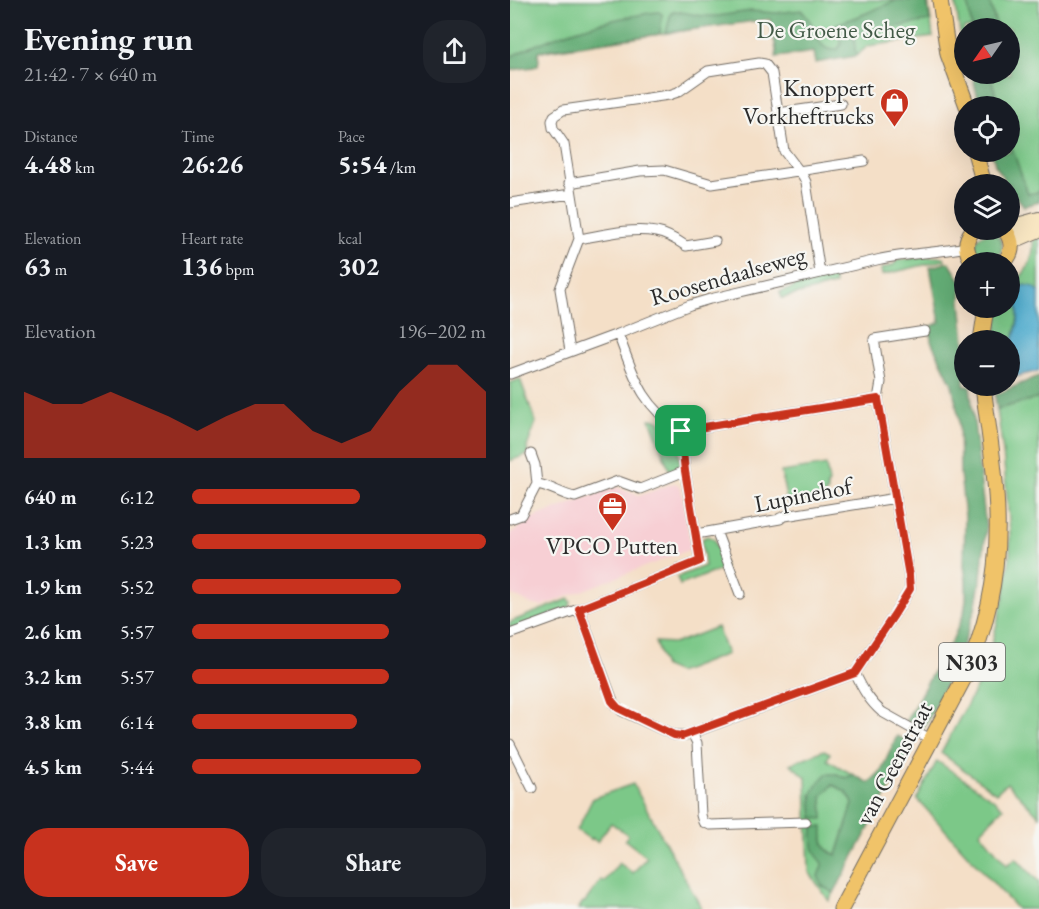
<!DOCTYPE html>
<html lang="en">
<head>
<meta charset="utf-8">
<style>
	:root { --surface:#171b24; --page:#20242c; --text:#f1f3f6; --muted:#9ea1a6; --accent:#c8321e }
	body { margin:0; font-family:"EB Garamond",serif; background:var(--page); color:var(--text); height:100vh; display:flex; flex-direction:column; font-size:22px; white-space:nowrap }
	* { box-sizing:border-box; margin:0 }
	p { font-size:20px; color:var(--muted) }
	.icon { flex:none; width:33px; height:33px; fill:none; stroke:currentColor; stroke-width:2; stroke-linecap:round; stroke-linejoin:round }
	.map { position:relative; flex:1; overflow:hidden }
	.details { display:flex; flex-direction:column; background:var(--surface); width:510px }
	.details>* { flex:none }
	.needle { width:39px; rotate:236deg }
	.buttons { position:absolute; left:444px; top:18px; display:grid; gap:12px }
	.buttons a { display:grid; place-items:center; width:66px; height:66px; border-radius:50%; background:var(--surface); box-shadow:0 6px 24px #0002; font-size:30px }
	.pin { position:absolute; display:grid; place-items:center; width:51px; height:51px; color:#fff; margin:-26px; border-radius:12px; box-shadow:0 3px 9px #0006 }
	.round { display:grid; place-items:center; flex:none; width:63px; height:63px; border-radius:24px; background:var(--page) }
	.summary { display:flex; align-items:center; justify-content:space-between; height:102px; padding:0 24px }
	h1 { font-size:33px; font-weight:700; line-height:45px }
	.metrics { display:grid; grid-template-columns:repeat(3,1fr); gap:9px; height:102px; padding:6px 24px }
	.metrics div { display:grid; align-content:center }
	.metrics b { font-size:26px; font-weight:700 }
	.metrics small { font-size:16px; font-weight:400 }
	.metrics p { font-size:16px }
	.chart { height:168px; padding:12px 24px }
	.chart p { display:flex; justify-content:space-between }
	.chart svg { width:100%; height:108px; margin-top:6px; fill:var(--accent); opacity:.7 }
	.action { display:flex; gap:12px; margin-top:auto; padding:12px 24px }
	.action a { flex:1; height:69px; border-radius:24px; background:var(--accent); color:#fff; font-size:24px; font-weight:700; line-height:69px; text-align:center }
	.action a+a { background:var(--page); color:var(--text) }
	ul { padding:0 24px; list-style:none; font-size:20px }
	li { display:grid; grid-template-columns:96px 72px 1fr; align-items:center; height:45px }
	li i { height:15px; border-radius:8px; background:var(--accent) }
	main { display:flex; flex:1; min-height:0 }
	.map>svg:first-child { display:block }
</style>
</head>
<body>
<main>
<section class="details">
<div class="summary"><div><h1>Evening run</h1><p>21:42 · 7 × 640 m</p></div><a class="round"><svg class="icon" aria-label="share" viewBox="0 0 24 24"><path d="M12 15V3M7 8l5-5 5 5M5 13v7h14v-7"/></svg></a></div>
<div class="metrics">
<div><p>Distance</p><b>4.48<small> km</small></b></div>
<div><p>Time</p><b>26:26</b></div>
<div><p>Pace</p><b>5:54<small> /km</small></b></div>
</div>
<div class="metrics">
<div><p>Elevation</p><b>63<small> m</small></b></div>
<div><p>Heart rate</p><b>136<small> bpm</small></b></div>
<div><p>kcal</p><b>302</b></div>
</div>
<div class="chart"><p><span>Elevation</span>196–202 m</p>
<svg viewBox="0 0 160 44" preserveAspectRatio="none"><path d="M0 44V17L10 22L20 22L30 17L40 22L50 27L60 33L70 27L80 22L90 22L100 33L110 38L120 33L130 17L140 6L150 6L160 17V44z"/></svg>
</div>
<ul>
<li><b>640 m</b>6:12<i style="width:57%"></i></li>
<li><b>1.3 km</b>5:23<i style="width:100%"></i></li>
<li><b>1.9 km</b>5:52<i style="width:71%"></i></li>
<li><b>2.6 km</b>5:57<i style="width:67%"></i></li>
<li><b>3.2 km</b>5:57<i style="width:67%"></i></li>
<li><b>3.8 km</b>6:14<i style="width:56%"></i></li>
<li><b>4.5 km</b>5:44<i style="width:78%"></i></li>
</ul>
<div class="action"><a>Save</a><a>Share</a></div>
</section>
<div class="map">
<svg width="529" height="909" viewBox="0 0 529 909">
	<rect width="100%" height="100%" fill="#f6f6f2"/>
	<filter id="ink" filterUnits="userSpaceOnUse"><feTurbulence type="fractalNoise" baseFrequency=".0167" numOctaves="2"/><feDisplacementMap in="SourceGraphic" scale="12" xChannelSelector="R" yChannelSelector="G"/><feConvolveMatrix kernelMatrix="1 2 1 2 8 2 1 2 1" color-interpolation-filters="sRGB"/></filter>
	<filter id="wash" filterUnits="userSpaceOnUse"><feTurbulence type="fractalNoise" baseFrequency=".008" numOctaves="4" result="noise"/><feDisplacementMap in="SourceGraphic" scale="24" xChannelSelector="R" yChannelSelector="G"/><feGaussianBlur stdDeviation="1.35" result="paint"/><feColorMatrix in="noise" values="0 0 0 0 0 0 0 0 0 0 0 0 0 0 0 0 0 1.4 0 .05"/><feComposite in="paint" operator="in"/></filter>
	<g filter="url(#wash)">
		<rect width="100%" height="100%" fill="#f4dfc7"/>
		<path fill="#f7cfd4" d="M164 483 167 484 171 488 181 549 32 606 23 605 0 594V533L8 530 7 528 13 526 11 522 106 487 129 496Z"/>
		<path fill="#7bc888" stroke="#537a5a" stroke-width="1.5" d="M0 0H418L423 37 358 46 347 55 306 62 305 51 267 56 260 18 28 52V64L0 71Z
			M445 0H457L462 28H454V50L452 46Z
			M468 0H529V202L514 206 500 152V106H479L469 74H500V28H475Z
			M466 246a13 13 0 1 1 26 0a13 13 0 1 1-26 0Z
			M529 238V292V291L508 305C509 320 505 333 500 347V340H485L489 308H500V285C516 276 525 258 523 240Z
			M416 257H434L435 260 372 275 371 269 383 265 388 260Z
			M323 275 325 285 272 298 270 292 283 288 287 283Z
			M10 379 26 422 17 447 18 454 0 461V383Z
			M529 398V816L497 783 486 793 431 753 475 671 494 596 500 557V531L493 452 487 409Z
			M140 419 148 420 167 434 170 463V466L164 471 160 472Z
			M316 465 319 483 317 485 318 492 315 493V498L277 503 271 472Z
			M198 536 204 539 215 568 170 585 167 577 195 566 192 543 193 538Z
			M59 599 61 602 59 608 0 631V622Z
			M207 627 217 654 168 673 154 667 145 642 166 643Z
			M314 750 320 753 317 760 344 775 335 778 327 774 301 794 303 818 311 796 322 785C332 788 340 794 343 804L327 855C314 851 310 838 303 827L313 863 312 886 324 893 319 901 299 872 296 777 280 764Z
			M427 761 483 799 493 808 470 832 497 865 506 858 529 882V909H507L407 799Z
			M123 784 192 909H68L73 902H75L91 880 94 882 109 863 123 873 137 857 115 840 118 835 101 823 87 842 82 838 81 840 67 830 83 798Z"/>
		<path fill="#64ac74" stroke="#486c50" stroke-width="1.5" d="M387 0H417L420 21 346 34 344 37 346 56 306 63 304 52 266 57 267 52 260 19 156 33 161 13 165 11 193 16H208L241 11 266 13 292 10C295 15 300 20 303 26 309 38 311 53 328 49L331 44 326 24 347 17Z
			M457 0H479L487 28H462Z
			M149 12 152 14 150 34 29 51 28 54 29 60 28 65 24 67 0 70V57C35 39 73 26 112 18 124 16 136 13 149 12Z
			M462 74H480L489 106H470Z
			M500 142 518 194 529 192V202L514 206 500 189V184H497L485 165 482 152H500Z
			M439 262 451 281 452 284 451 301 455 340 454 386H460L476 529 471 577 465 609 452 648 431 695 414 728 410 727 396 721 428 663 442 641 454 613 456 599V580L454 566 455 517 450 474 449 419 442 384 421 341 420 327 430 322 420 267Z
			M529 376V398L487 409 485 395Z
			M387 736 404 744 324 893 312 886 308 876 313 863C301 851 302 843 303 827H313C312 840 312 851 327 855L343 804C340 794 332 788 322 785L312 796 313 819 303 818C301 795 299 792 316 774H327L335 778 344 775 359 783 371 771Z"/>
		<path fill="#50acce" stroke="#3e6c7c" stroke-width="1.5" d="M514 285 524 287 529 292V371L500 378V347L505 334 508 321V310L506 294 511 287Z"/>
	</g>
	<g filter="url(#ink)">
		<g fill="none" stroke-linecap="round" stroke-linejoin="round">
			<defs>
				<path id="street" d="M268 113 331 104
					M59 183 130 171 154 170 202 184 354 161
					M0 203 61 194
					M69 239C92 235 123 227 146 232 157 234 167 240 176 246L205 241
					M60 351 50 289 69 239 54 144 43 128 42 121 44 116 53 110 159 95 168 92 198 71 249 63 255 64 262 73 274 151 293 176 296 182 310 273
					M0 374 108 334 180 305 200 299 371 259C400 253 428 253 456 247
					M368 399 371 382 364 339 415 331
					M171 431 259 416 368 399 399 576 400 589 384 615 345 673
					M27 484C41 486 52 495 65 497L108 481 130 489 175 471
					M0 519 11 515 27 484 25 465 21 454
					M206 531 230 594
					M186 534 270 519V518L275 516 386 498
					M69 609 101 696 105 705 112 711 164 735H176L345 673C352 688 359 701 372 712L422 740
					M0 634 69 609 190 561 175 471 171 431C130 403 125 378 108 334
					M182 733 187 743 191 815 193 822 200 825 296 822
					M0 744 22 788"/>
				<path id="secondary" d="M500 227 529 219
					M501 242 529 230"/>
				<path id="primary" d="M430 0 438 54 457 106
					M465 152 474 184
					M463 230C454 241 455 251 463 262
					M494 262C504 252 503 241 495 230
					M471 340 476 308
					M331 909 454 678C478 626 489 569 487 513 486 471 478 428 473 386"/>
			</defs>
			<use href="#street" stroke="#716a62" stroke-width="11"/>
			<use href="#secondary" stroke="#716a62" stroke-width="16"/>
			<use href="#primary" stroke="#716a62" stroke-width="17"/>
			<use href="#street" stroke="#fff" stroke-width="9"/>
			<use href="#secondary" stroke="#f9e7c3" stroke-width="14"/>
			<use href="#primary" stroke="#f0c369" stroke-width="15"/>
		</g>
	</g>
	<g fill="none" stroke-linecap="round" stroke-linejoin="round" filter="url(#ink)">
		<defs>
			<path id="route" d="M368 399 399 576 400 589 384 615 345 673 172 736 164 735 108 708 102 701 69 609 190 561 175 471 171 431 259 416Z"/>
		</defs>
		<use href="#route" stroke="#fff" stroke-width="12"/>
		<use href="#route" stroke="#c8321e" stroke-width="8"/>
	</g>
	<defs>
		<symbol id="shop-pin" viewBox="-11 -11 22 30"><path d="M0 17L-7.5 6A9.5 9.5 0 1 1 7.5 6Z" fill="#c8321e" stroke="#f6f6f2"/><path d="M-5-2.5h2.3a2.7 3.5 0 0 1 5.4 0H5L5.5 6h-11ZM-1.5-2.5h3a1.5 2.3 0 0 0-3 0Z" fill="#fff"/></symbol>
		<symbol id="office-pin" viewBox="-11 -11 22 30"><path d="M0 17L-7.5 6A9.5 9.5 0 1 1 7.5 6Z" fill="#c8321e" stroke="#f6f6f2"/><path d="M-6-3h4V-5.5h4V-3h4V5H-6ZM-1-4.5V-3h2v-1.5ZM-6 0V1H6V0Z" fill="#fff"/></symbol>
	</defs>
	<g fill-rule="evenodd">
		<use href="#shop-pin" x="368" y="86" width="33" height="45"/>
		<use href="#office-pin" x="86" y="490" width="33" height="45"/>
	</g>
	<g text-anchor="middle" stroke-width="4.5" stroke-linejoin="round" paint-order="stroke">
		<rect fill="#f6f6f2" stroke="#686867" stroke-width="1.5" x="429" y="643" width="66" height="38" rx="4.5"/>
		<g font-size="22" font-weight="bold" fill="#2b2b2b">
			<text x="462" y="670">N303</text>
		</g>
		<g font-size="24" fill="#435a47" stroke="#f6f6f2">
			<text x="326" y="38">De Groene Scheg</text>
		</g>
		<g font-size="24" fill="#2b2b2b" stroke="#f6f6f2" text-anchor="end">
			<text x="364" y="96">Knoppert<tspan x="364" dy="28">Vorkheftrucks</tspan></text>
			<text x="102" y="554" text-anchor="middle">VPCO Putten</text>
		</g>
		<g font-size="24" fill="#2b2b2b" stroke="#f6f6f2">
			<text transform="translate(218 276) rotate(-16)" y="8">Roosendaalseweg</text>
			<text transform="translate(293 495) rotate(-11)" y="8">Lupinehof</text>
			<text transform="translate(384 763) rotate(-62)" y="8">van Geenstraat</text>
		</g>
	</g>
</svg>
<div class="buttons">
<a><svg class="needle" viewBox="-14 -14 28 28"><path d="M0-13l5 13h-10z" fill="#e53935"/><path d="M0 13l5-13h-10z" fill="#9ea1a6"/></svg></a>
<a><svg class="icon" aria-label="locate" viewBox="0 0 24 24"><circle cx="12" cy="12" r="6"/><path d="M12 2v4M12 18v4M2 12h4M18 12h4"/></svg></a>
<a><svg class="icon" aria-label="layers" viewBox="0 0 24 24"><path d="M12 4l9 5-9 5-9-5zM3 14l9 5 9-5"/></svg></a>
<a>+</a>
<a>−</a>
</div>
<div class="pin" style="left:171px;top:431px;background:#1e9e55"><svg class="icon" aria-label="arrive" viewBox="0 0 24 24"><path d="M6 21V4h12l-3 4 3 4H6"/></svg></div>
</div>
</main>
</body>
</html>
